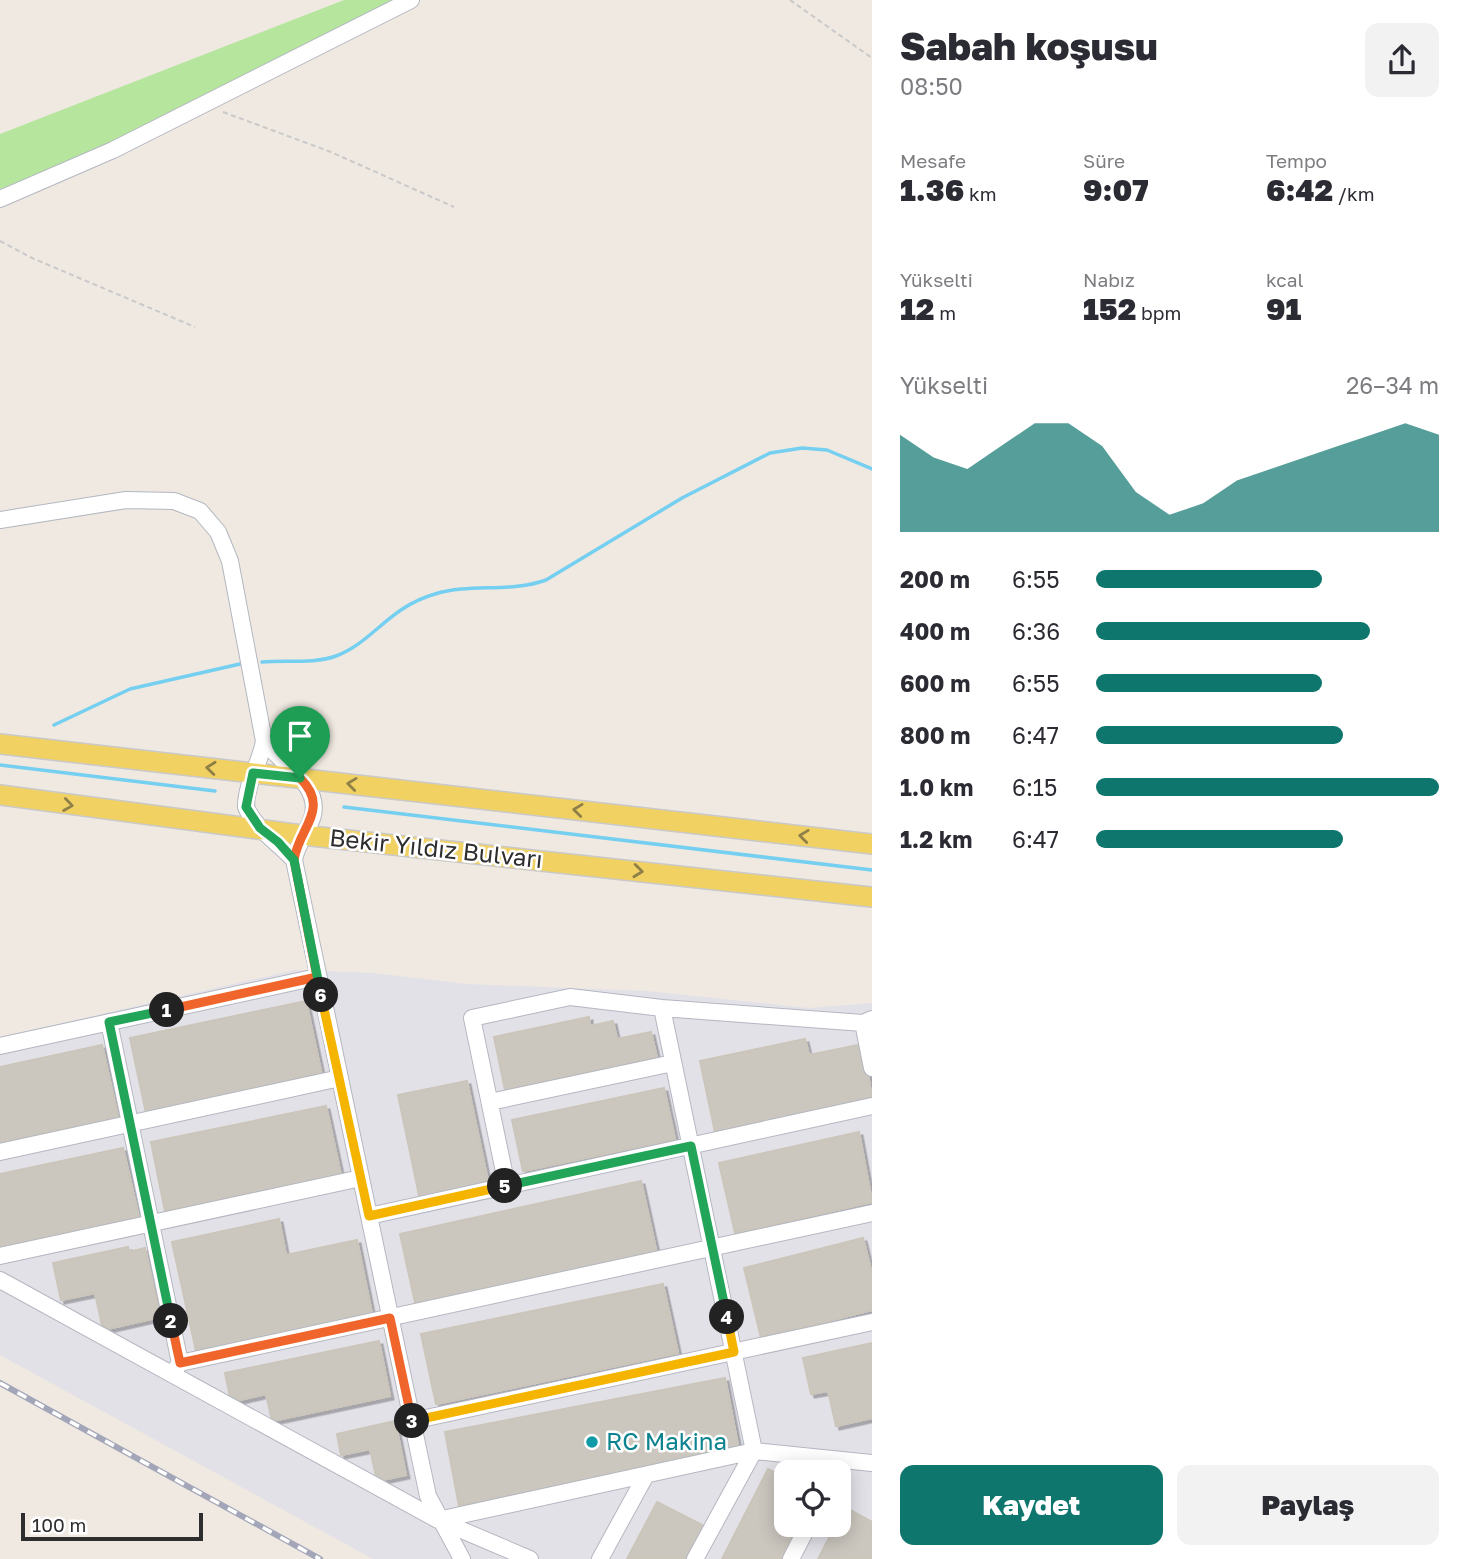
<!DOCTYPE html>
<html lang="tr">
<head>
<meta charset="utf-8">
<style>
	:root { --surface:#fff; --page:#f2f2f3; --text:#2b2b33; --muted:#7c7c81; --accent:#0f766e }
	body { margin:0; font-family:"Golos Text",sans-serif; background:var(--page); color:var(--text); height:100vh; display:flex; flex-direction:column; font-size:26px; white-space:nowrap }
	* { box-sizing:border-box; margin:0 }
	p { font-size:23px; color:var(--muted) }
	.icon { flex:none; width:38px; height:38px; fill:none; stroke:currentColor; stroke-width:2; stroke-linecap:round; stroke-linejoin:round }
	.map { position:relative; flex:1; overflow:hidden }
	.sheet { display:flex; flex-direction:column; background:var(--surface); width:595px }
	.sheet>* { flex:none }
	.fabs { position:absolute; left:774px; top:1460px; display:grid; gap:14px }
	.fabs a { display:grid; place-items:center; width:77px; height:77px; border-radius:14px; background:var(--surface); box-shadow:0 4px 18px #0003; font-size:35px }
	.scale { position:absolute; left:21px; bottom:18px; width:182px; box-sizing:border-box; padding-left:7px; border:4px solid #2e2e2e; border-top:0; font-size:19px; line-height:24px; white-space:nowrap; color:#2e2e2e; -webkit-text-stroke:5px #fff; paint-order:stroke }
	.pin { position:absolute; display:grid; place-items:center; width:60px; height:60px; color:#fff; margin:-72px -30px; border-radius:50% 50% 50% 0; rotate:-45deg; box-shadow:0 0 7px #0007 }
	.pin .icon { rotate:45deg }
	.km { position:absolute; width:35px; height:35px; margin:-18px; border-radius:50%; background:#222; color:#fff; font-size:19px; line-height:35px; text-align:center }
	.round { display:grid; place-items:center; flex:none; width:74px; height:74px; border-radius:14px; background:var(--page) }
	.summary { display:flex; align-items:center; justify-content:space-between; height:119px; padding:0 28px }
	h1 { font-size:38px; font-weight:800; line-height:52px }
	.figures { display:grid; grid-template-columns:repeat(3,1fr); gap:10px; height:119px; padding:7px 28px }
	.figures div { display:grid; align-content:center }
	.figures b { font-size:30px; font-weight:800 }
	.figures small { font-size:19px; font-weight:400 }
	.figures p { font-size:19px }
	.chart { height:196px; padding:14px 28px }
	.chart p { display:flex; justify-content:space-between }
	.chart svg { width:100%; height:126px; margin-top:7px; fill:var(--accent); opacity:.7 }
	.cta { display:flex; gap:14px; margin-top:auto; padding:14px 28px }
	.cta a { flex:1; height:80px; border-radius:14px; background:var(--accent); color:#fff; font-size:28px; font-weight:800; line-height:80px; text-align:center }
	.cta a+a { background:var(--page); color:var(--text) }
	ul { padding:0 28px; list-style:none; font-size:23px }
	li { display:grid; grid-template-columns:112px 84px 1fr; align-items:center; height:52px }
	li i { height:18px; border-radius:9px; background:var(--accent) }
	main { display:flex; flex:1; min-height:0 }
	.map>svg:first-child { display:block }
</style>
</head>
<body>
<main>
<div class="map">
<svg width="872" height="1559" viewBox="0 0 872 1559">
	<defs>
		<filter id="shadow"><feDropShadow dx="3.5" dy="3.5" stdDeviation="0" flood-color="#0004"/></filter>
	</defs>
	<rect width="100%" height="100%" fill="#efe9e1"/>
	<path fill="#e3e1e8" fill-rule="evenodd" d="M295 970 374 973 466 984 647 991 809 1008 872 1003V1559H373L0 1355V1037ZM786 1472H838V1524H786Z"/>
	<path fill="#b6e59e" d="M344 0H402L60 169 0 189V134Z"/>
	<g fill="none" stroke-linecap="round" stroke-linejoin="round">
		<path stroke="#75cff0" stroke-width="3.5" d="M262 662C285 660 315 664 336 656 373 642 389 607 435 594 471 583 510 593 546 580L682 498 770 453 802 448 827 450 872 469
			M54 725 130 689 240 664
			M0 765 215 791
			M344 807 872 870"/>
	</g>
	<path fill="#cbc7bf" stroke="#cbc5ba" stroke-width="2" filter="url(#shadow)" d="M306 1001 322 1076 146 1113 130 1038Z
		M589 1017 590 1026 613 1021 617 1039 651 1032 657 1058 505 1090 494 1037Z
		M805 1039 809 1055 863 1044 872 1099 715 1132 700 1061Z
		M102 1045 118 1117 0 1143V1067Z
		M467 1081 489 1186 420 1200 398 1095Z
		M664 1088 675 1139 523 1171 512 1120Z
		M326 1106 341 1175 165 1211 151 1142Z
		M859 1132 872 1202 735 1233 719 1163Z
		M123 1148 139 1218 0 1248V1174Z
		M641 1181 657 1254 416 1307 400 1234Z
		M279 1219 286 1255 357 1240 372 1314 196 1351 172 1242Z
		M863 1238 872 1274V1310L761 1338 744 1268Z
		M128 1247 129 1252 145 1248 160 1317 103 1330 95 1293 61 1300 53 1263Z
		M663 1284 678 1353 436 1404 421 1334Z
		M379 1341 390 1396 272 1421 266 1394 231 1402 225 1373Z
		M872 1343V1418L836 1426 828 1391 811 1394 803 1358Z
		M725 1378 739 1451 459 1506 445 1432Z
		M395 1421 406 1475 377 1481 370 1449 341 1455 337 1434Z
		M768 1469 786 1478V1524H802L784 1559H722Z
		M657 1502 706 1527 690 1559H627Z
		M845 1507 872 1522V1559H818Z"/>
	<g fill="none" stroke-linecap="round" stroke-linejoin="round">
		<defs>
			<path id="minor" d="M0 199 113 150 411 0
				M0 520 126 500 174 501 200 511 218 532 230 561 264 741C260 764 246 783 246 807 255 829 278 842 294 860
				M264 741C281 764 320 783 313 815 309 831 297 842 294 860L428 1496 462 1559
				M662 1008 754 1451 695 1559
				M109 1022 180 1363
				M863 1023 872 1068
				M0 1046 317 977
				M490 1102 673 1063
				M0 1152 340 1078
				M507 1186 472 1018 570 997 662 1008 863 1023 872 1019
				M369 1216 872 1106
				M0 1256 361 1178
				M0 1280 438 1520 530 1559
				M172 1374 180 1363 872 1213
				M412 1421 872 1322
				M438 1520 754 1451 872 1463
				M600 1559 646 1475
				M791 1559 809 1524"/>
			<path id="major" d="M0 744 872 844
				M0 795 302 835 872 897"/>
		</defs>
		<use href="#minor" stroke="#b4b7c1" stroke-width="18"/>
		<use href="#major" stroke="#c9c9c9" stroke-width="22"/>
		<path stroke="#c9c9c9" stroke-width="2" stroke-dasharray="5 3.5" stroke-linecap="butt" d="M790 0 872 58
			M223 112 331 152 454 207
			M0 241 32 258 195 327"/>
		<use href="#minor" stroke="#fff" stroke-width="16"/>
		<use href="#major" stroke="#f2d163" stroke-width="19"/>
		<defs>
			<path id="rail" d="M0 1383 320 1559"/>
		</defs>
		<use href="#rail" stroke="#a3a6b8" stroke-width="6"/>
		<use href="#rail" stroke="#fff" stroke-width="3.5" stroke-dasharray="10" stroke-linecap="butt"/>
	</g>
	<defs><path id="oneway-chevron" d="M-2-3.5L2.5 0L-2 3.5" fill="none" stroke-width="1.6" stroke-linecap="round" stroke-linejoin="round" transform="scale(1.75)"/></defs>
	<g stroke="#908048">
		<use href="#oneway-chevron" transform="translate(211 768) rotate(-174)"/>
		<use href="#oneway-chevron" transform="translate(352 784) rotate(-173)"/>
		<use href="#oneway-chevron" transform="translate(68 805) rotate(8)"/>
		<use href="#oneway-chevron" transform="translate(578 810) rotate(-173)"/>
		<use href="#oneway-chevron" transform="translate(804 836) rotate(-173)"/>
		<use href="#oneway-chevron" transform="translate(638 871) rotate(6)"/>
	</g>
	<g fill="none" stroke-linecap="round" stroke-linejoin="round">
		<defs>
			<path id="split-1" d="M167 1010 317 977 294 860C299 827 331 809 300 778"/>
			<path id="split-2" d="M167 1010 109 1022 171 1321"/>
			<path id="split-3" d="M171 1321 180 1363 390 1318 412 1421"/>
			<path id="split-4" d="M412 1421 734 1352 727 1317"/>
			<path id="split-5" d="M505 1186 691 1146 727 1317"/>
			<path id="split-6" d="M321 995 369 1216 505 1186"/>
			<path id="split-7" d="M300 778 253 773 246 807 260 828 278 842 294 860 321 995"/>
		</defs>
		<use href="#split-1" stroke="#fff" stroke-width="14"/>
		<use href="#split-2" stroke="#fff" stroke-width="14"/>
		<use href="#split-3" stroke="#fff" stroke-width="14"/>
		<use href="#split-4" stroke="#fff" stroke-width="14"/>
		<use href="#split-5" stroke="#fff" stroke-width="14"/>
		<use href="#split-6" stroke="#fff" stroke-width="14"/>
		<use href="#split-7" stroke="#fff" stroke-width="14"/>
		<use href="#split-1" stroke="#f0652b" stroke-width="9"/>
		<use href="#split-2" stroke="#22a559" stroke-width="9"/>
		<use href="#split-3" stroke="#f0652b" stroke-width="9"/>
		<use href="#split-4" stroke="#f5b400" stroke-width="9"/>
		<use href="#split-5" stroke="#22a559" stroke-width="9"/>
		<use href="#split-6" stroke="#f5b400" stroke-width="9"/>
		<use href="#split-7" stroke="#22a559" stroke-width="9"/>
	</g>
	<circle fill="#0f9aa8" stroke="#fff" stroke-width="2.5" cx="592" cy="1442" r="7"/>
	<g text-anchor="middle" stroke-width="5" stroke-linejoin="round" paint-order="stroke">
		<g font-size="24" fill="#2e2e2e" stroke="#fff">
			<text transform="translate(436 849) rotate(6)" y="8">Bekir Yıldız Bulvarı</text>
		</g>
		<g font-size="24" fill="#0d838f" stroke="#fff" text-anchor="start">
			<text x="606" y="1450">RC Makina</text>
		</g>
	</g>
</svg>
<div class="fabs">
<a><svg class="icon" aria-label="locate" viewBox="0 0 24 24"><circle cx="12" cy="12" r="6"/><path d="M12 2v4M12 18v4M2 12h4M18 12h4"/></svg></a>
</div>
<div class="scale">100 m</div>
<div class="pin" style="left:300px;top:778px;background:#1e9e55"><svg class="icon" aria-label="arrive" viewBox="0 0 24 24"><path d="M6 21V4h12l-3 4 3 4H6"/></svg></div>
<b class="km" style="left:167px;top:1010px">1</b>
<b class="km" style="left:171px;top:1321px">2</b>
<b class="km" style="left:412px;top:1421px">3</b>
<b class="km" style="left:727px;top:1317px">4</b>
<b class="km" style="left:505px;top:1186px">5</b>
<b class="km" style="left:321px;top:995px">6</b>
</div>
<section class="sheet">
<div class="summary"><div><h1>Sabah koşusu</h1><p>08:50</p></div><a class="round"><svg class="icon" aria-label="share" viewBox="0 0 24 24"><path d="M12 15V3M7 8l5-5 5 5M5 13v7h14v-7"/></svg></a></div>
<div class="figures">
<div><p>Mesafe</p><b>1.36<small> km</small></b></div>
<div><p>Süre</p><b>9:07</b></div>
<div><p>Tempo</p><b>6:42<small> /km</small></b></div>
</div>
<div class="figures">
<div><p>Yükselti</p><b>12<small> m</small></b></div>
<div><p>Nabız</p><b>152<small> bpm</small></b></div>
<div><p>kcal</p><b>91</b></div>
</div>
<div class="chart"><p><span>Yükselti</span>26–34 m</p>
<svg viewBox="0 0 160 44" preserveAspectRatio="none"><path d="M0 44V10L10 18L20 22L30 14L40 6L50 6L60 14L70 30L80 38L90 34L100 26L110 22L120 18L130 14L140 10L150 6L160 10V44z"/></svg>
</div>
<ul>
<li><b>200 m</b>6:55<i style="width:66%"></i></li>
<li><b>400 m</b>6:36<i style="width:80%"></i></li>
<li><b>600 m</b>6:55<i style="width:66%"></i></li>
<li><b>800 m</b>6:47<i style="width:72%"></i></li>
<li><b>1.0 km</b>6:15<i style="width:100%"></i></li>
<li><b>1.2 km</b>6:47<i style="width:72%"></i></li>
</ul>
<div class="cta"><a>Kaydet</a><a>Paylaş</a></div>
</section>
</main>
</body>
</html>
